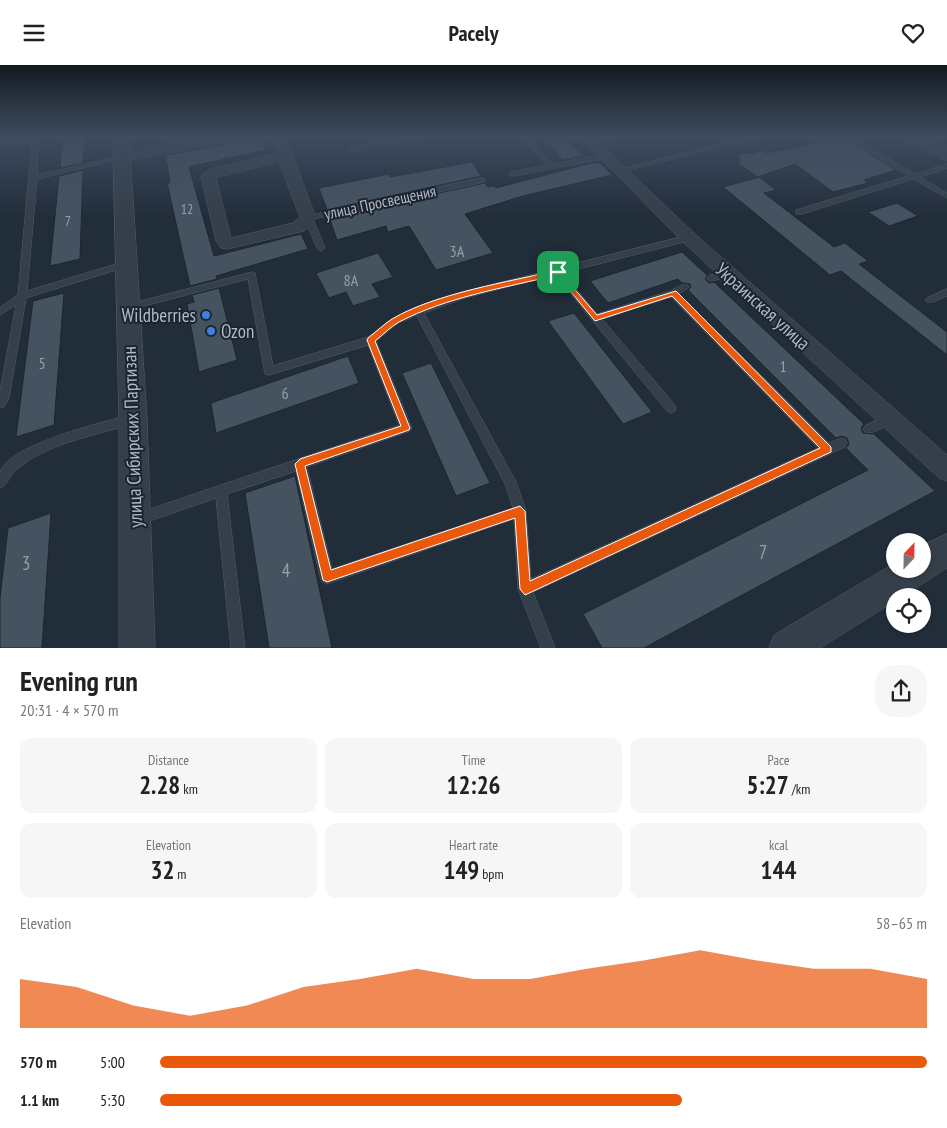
<!DOCTYPE html>
<html lang="en">
<head>
<meta charset="utf-8">
<style>
	:root { --surface:#fff; --page:#f6f6f6; --text:#222; --muted:#767676; --accent:#ea580c }
	body { margin:0; font-family:"PT Sans Narrow",sans-serif; background:var(--page); color:var(--text); height:100vh; display:flex; flex-direction:column; font-size:19px; white-space:nowrap }
	* { box-sizing:border-box; margin:0 }
	p { font-size:16px; color:var(--muted) }
	.icon { flex:none; width:28px; height:28px; fill:none; stroke:currentColor; stroke-width:2; stroke-linecap:round; stroke-linejoin:round }
	.map { position:relative; height:583px; overflow:hidden }
	.panel { display:flex; flex-direction:column; background:var(--surface); flex:1 }
	.panel>* { flex:none }
	.needle { width:32px; rotate:22deg }
	.tools { position:absolute; left:886px; top:468px; display:grid; gap:10px }
	.tools a { display:grid; place-items:center; width:45px; height:45px; border-radius:50%; background:var(--surface); box-shadow:0 1px 4px #0004; font-size:25px }
	.pin { position:absolute; display:grid; place-items:center; width:42px; height:42px; color:#fff; margin:-21px; border-radius:10px; box-shadow:0 2px 8px #0006 }
	.round { display:grid; place-items:center; flex:none; width:52px; height:52px; border-radius:20px; background:var(--page) }
	.overview { display:flex; align-items:center; justify-content:space-between; height:85px; padding:0 20px }
	h1 { font-size:28px; font-weight:700; line-height:38px }
	.stats { display:grid; grid-template-columns:repeat(3,1fr); gap:8px; height:85px; padding:5px 20px }
	.stats div { display:grid; align-content:center; border-radius:12px; background:var(--page); text-align:center }
	.stats b { font-size:25px; font-weight:700 }
	.stats small { font-size:14px; font-weight:400 }
	.stats p { font-size:14px }
	.chart { height:140px; padding:10px 20px }
	.chart p { display:flex; justify-content:space-between }
	.chart svg { width:100%; height:90px; margin-top:5px; fill:var(--accent); opacity:.7 }
	ul { padding:0 20px; list-style:none; font-size:16px }
	li { display:grid; grid-template-columns:80px 60px 1fr; align-items:center; height:38px }
	li i { height:12px; border-radius:6px; background:var(--accent) }
	header { display:flex; justify-content:space-between; align-items:center; height:65px; padding:0 20px; background:var(--surface); font-size:22px; font-weight:700 }
	.map>svg:first-child { display:block }
</style>
</head>
<body>
<header><svg class="icon" aria-label="menu" viewBox="0 0 24 24"><path d="M4 6h16M4 12h16M4 18h16"/></svg>Pacely<svg class="icon" aria-label="heart" viewBox="0 0 24 24"><path d="M12 20l-8-8c-3-5 5-10 8-4 3-6 11-1 8 4z"/></svg></header>
<div class="map">
<svg width="947" height="583" viewBox="0 0 947 583">
	<rect width="100%" height="100%" fill="#222d3a"/>
	<path fill="#455361" stroke="#1d2631" d="M63 71H85L83 98 60 103Z
		M164 71H209L165 79Z
		M244 71H261L266 85 189 102 214 191 301 169 308 184 216 211 217 214 190 221 167 118H170L166 93 167 90 235 77Z
		M540 71H563L584 91 563 95Z
		M842 71 896 105 864 115 868 118 833 127 795 99 758 112 739 99V89L747 87 750 89 762 85 767 88 778 85 781 86Z
		M472 97 481 111 327 145 319 123 389 109 390 112Z
		M591 98H600L612 110 523 131 465 149 493 188 436 205 409 161 388 167 386 161 337 175 329 152 485 118 488 122 494 121 496 123Z
		M83 105 80 194 50 201 59 111Z
		M759 112 776 125 764 128 834 182 845 178 868 196 859 199 947 267V290L841 206 830 210 723 122Z
		M897 138 918 151 889 161 868 147Z
		M682 187 707 210 705 214 709 218 714 217 864 359 861 363 863 368 874 369 935 426 644 583H602L583 549 868 405 846 383 849 379 847 373 841 371 836 373 688 225 691 222 690 219 682 218 678 214 608 238 590 216Z
		M378 188 393 212 372 219 380 232 353 241 346 227 329 233 316 208Z
		M219 223 237 295 199 307 187 239 194 237 192 230Z
		M64 228 54 360 16 372 33 236Z
		M574 248 652 347 623 359 548 256Z
		M348 291 359 318 216 368 211 338Z
		M431 298 490 418 456 431 402 308Z
		M295 411 332 583H269L245 428Z
		M51 448 42 583H0V533L8 463Z"/>
	<g fill="none" stroke-linecap="round" stroke-linejoin="round">
		<defs>
			<path id="service" d="M414 71H425L422 73 352 86 349 84 352 82Z
				M519 71H525L553 99 607 89 610 91 607 93 513 111H510V107L547 100Z
				M615 71H625L593 79 590 77Z
				M755 71H764L621 107 617 105Z
				M844 71H851L915 109 947 99V103L920 112 947 128V133L913 114 802 149H796V145L908 111Z
				M35 72 38 74 37 110 121 91 124 93 37 114 27 226 126 196 130 199 129 201 26 233 9 333 4 342 0 343V326L16 240 0 250V242L18 230 32 76 0 80V76Z
				M481 113 485 115 484 117 313 154 325 183 321 186 317 183 304 153 308 151Z
				M689 170 692 171V175L563 208 597 249 670 226 682 220H688L689 222 679 229 829 378 841 373 845 374 847 378 845 382 533 527 555 583H541L518 524 514 454 327 519 322 517 320 512 296 406 227 429 245 583H231L216 433 138 460 134 458 132 454 134 450 138 448 399 360 368 280 269 310 265 309 248 214 132 244 129 243 127 241 129 239 252 207 255 208 273 301 368 272 392 254 413 245 415 243 421 242 463 227ZM555 210 667 346 671 348 675 346 676 343 675 340 602 254 671 232 818 383 531 514 526 446 516 417 424 248 465 233ZM417 251 505 419 513 443 332 504 307 402 410 366 412 363 376 276 398 258Z
				M729 207 733 210 732 212 710 216 706 213 710 210Z
				M947 224V231L933 237H927L925 235 927 233Z
				M132 349 136 351 137 354 136 357C106 368 73 373 44 387 33 392 24 398 15 406 9 411 8 420 0 423 0 418 0 411 0 407 9 379 105 357 132 349Z
				M889 349 893 351 894 354 893 357C885 361 874 370 865 367L863 364 865 361Z"/>
			<path id="minor" d="M217 71H242L235 75 121 97 114 93 121 89Z
				M271 71H285L316 153 304 166 227 184 221 183 216 176 201 111 211 104 276 89ZM279 97 300 152 293 158 231 173 216 113Z
				M579 71H592L695 169 947 390V416L939 413 683 177Z"/>
			<path id="tertiary" d="M113 71H129L147 354 155 583H119V354Z
				M901 71H921L947 84V96L903 75Z
				M947 469V503L903 531H895V536L820 583H769L774 570 895 498V504H922V481Z"/>
		</defs>
		<use href="#service" stroke="#535d68" stroke-width="1"/>
		<use href="#minor" stroke="#535d68" stroke-width="1"/>
		<use href="#tertiary" stroke="#535d68" stroke-width="1"/>
		<use href="#service" fill="#353f4a" fill-rule="evenodd"/>
		<use href="#minor" fill="#353f4a" fill-rule="evenodd"/>
		<use href="#tertiary" fill="#353f4a" fill-rule="evenodd"/>
	</g>
	<linearGradient id="sky" x2="0" y2="1"><stop stop-color="#131920"/><stop offset="0.47" stop-color="#3e4c60"/><stop offset="1" stop-color="#3e4c60" stop-opacity="0"/></linearGradient>
	<rect width="947" height="152" fill="url(#sky)"/>
	<path fill="#ea580c" stroke="#fff" fill-rule="evenodd" d="M558 205 597 250 676 226 831 382V387L525 530 520 524 515 453 327 517 323 515 295 399 300 394 401 361 367 275 368 273C376 267 384 259 392 254 436 228 509 217 558 205ZM557 210 595 256 672 231 820 383 530 516 525 446 520 441 331 505 305 401 409 365 410 363 375 276C383 270 390 262 399 257 447 232 504 223 557 210Z"/>
	<g fill="#3f7fe0" stroke="#1b242f" stroke-width="2">
		<circle cx="206" cy="250" r="5"/>
		<circle cx="211" cy="266" r="5"/>
	</g>
	<g text-anchor="middle" stroke-width="4" stroke-linejoin="round" paint-order="stroke">
		<g font-size="14" fill="#95a0ad">
			<text x="187" y="149">12</text>
			<text x="68" y="161">7</text>
		</g>
		<g font-size="16" fill="#b0bac6" stroke="#1b242f">
			<text transform="translate(380 137) rotate(-12)" y="6">улица Просвещения</text>
		</g>
		<g font-size="16" fill="#95a0ad">
			<text x="457" y="192">3А</text>
			<text x="351" y="221">8А</text>
			<text x="42" y="304">5</text>
			<text x="783" y="307">1</text>
			<text x="285" y="334">6</text>
		</g>
		<g font-size="19" fill="#b0bac6" stroke="#1b242f">
			<text transform="translate(763 241) rotate(42)" y="7">Украинская улица</text>
			<text transform="translate(132 372) rotate(-92)" y="7">улица Сибирских Партизан</text>
		</g>
		<g font-size="19" fill="#b0bac6" stroke="#1b242f" text-anchor="end">
			<text x="196" y="257">Wildberries</text>
			<text x="221" y="273" text-anchor="start">Ozon</text>
		</g>
		<g font-size="19" fill="#95a0ad">
			<text x="763" y="494">7</text>
			<text x="26" y="505">3</text>
			<text x="286" y="512">4</text>
		</g>
	</g>
</svg>
<div class="tools">
<a><svg class="needle" viewBox="-14 -14 28 28"><path d="M0-13l5 13h-10z" fill="#e53935"/><path d="M0 13l5-13h-10z" fill="#767676"/></svg></a>
<a><svg class="icon" aria-label="locate" viewBox="0 0 24 24"><circle cx="12" cy="12" r="6"/><path d="M12 2v4M12 18v4M2 12h4M18 12h4"/></svg></a>
</div>
<div class="pin" style="left:558px;top:207px;background:#1e9e55"><svg class="icon" aria-label="arrive" viewBox="0 0 24 24"><path d="M6 21V4h12l-3 4 3 4H6"/></svg></div>
</div>
<section class="panel">
<div class="overview"><div><h1>Evening run</h1><p>20:31 · 4 × 570 m</p></div><a class="round"><svg class="icon" aria-label="share" viewBox="0 0 24 24"><path d="M12 15V3M7 8l5-5 5 5M5 13v7h14v-7"/></svg></a></div>
<div class="stats">
<div><p>Distance</p><b>2.28<small> km</small></b></div>
<div><p>Time</p><b>12:26</b></div>
<div><p>Pace</p><b>5:27<small> /km</small></b></div>
</div>
<div class="stats">
<div><p>Elevation</p><b>32<small> m</small></b></div>
<div><p>Heart rate</p><b>149<small> bpm</small></b></div>
<div><p>kcal</p><b>144</b></div>
</div>
<div class="chart"><p><span>Elevation</span>58–65 m</p>
<svg viewBox="0 0 160 44" preserveAspectRatio="none"><path d="M0 44V20L10 24L20 33L30 38L40 33L50 24L60 20L70 15L80 20L90 20L100 15L110 11L120 6L130 11L140 15L150 15L160 20V44z"/></svg>
</div>
<ul>
<li><b>570 m</b>5:00<i style="width:100%"></i></li>
<li><b>1.1 km</b>5:30<i style="width:68%"></i></li>
</ul>
</section>
</body>
</html>
